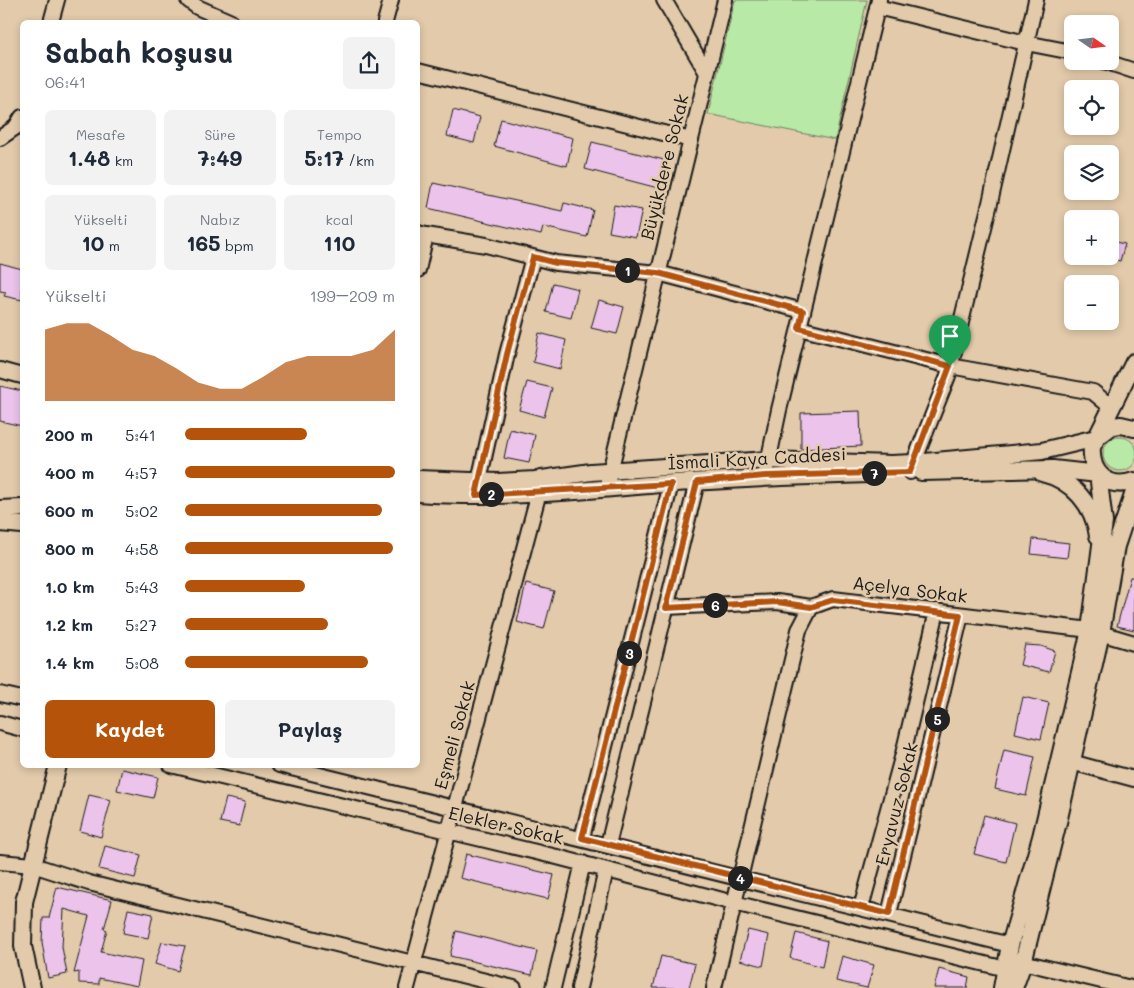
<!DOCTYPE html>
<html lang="tr">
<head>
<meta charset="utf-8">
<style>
	:root { --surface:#fff; --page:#f2f2f3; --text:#1f2937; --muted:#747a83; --accent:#b45309 }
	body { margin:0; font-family:Mali,sans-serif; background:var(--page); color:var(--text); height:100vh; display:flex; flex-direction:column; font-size:19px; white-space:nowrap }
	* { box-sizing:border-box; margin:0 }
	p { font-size:16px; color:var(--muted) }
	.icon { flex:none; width:28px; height:28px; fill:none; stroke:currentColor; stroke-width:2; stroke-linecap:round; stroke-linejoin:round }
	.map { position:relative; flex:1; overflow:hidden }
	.drawer { position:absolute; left:20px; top:20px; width:400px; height:748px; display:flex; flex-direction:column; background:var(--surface); border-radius:8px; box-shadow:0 2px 8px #0003 }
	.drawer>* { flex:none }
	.needle { width:32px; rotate:104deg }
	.fabs { position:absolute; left:1064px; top:15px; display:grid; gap:10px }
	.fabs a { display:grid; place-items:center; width:55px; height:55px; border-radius:8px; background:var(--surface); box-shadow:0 2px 8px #0003; font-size:25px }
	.pin { position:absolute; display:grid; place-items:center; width:42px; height:42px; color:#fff; margin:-51px -21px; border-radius:50% 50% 50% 0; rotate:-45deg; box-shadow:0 0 5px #0007 }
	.pin .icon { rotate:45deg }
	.km { position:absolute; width:25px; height:25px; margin:-12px; border-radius:50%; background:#222; color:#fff; font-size:14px; line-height:25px; text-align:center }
	.round { display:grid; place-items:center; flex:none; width:52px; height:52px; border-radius:8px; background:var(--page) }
	.overview { display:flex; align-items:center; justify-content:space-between; height:85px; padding:0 25px }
	h1 { font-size:28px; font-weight:700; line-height:38px }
	.metrics { display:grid; grid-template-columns:repeat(3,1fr); gap:8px; height:85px; padding:5px 25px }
	.metrics div { display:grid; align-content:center; border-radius:8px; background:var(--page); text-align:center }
	.metrics b { font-size:21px; font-weight:700 }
	.metrics small { font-size:14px; font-weight:400 }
	.metrics p { font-size:14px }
	.chart { height:140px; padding:10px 25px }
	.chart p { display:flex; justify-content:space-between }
	.chart svg { width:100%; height:90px; margin-top:5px; fill:var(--accent); opacity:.7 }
	.button { display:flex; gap:10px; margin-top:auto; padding:10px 25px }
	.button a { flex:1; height:58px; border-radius:8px; background:var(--accent); color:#fff; font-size:20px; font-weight:700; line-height:58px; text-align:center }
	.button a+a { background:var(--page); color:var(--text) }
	ul { padding:0 25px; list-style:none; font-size:16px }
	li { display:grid; grid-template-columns:80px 60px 1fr; align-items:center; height:38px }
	li i { height:12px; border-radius:6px; background:var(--accent) }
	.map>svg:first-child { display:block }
</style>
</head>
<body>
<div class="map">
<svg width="1134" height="988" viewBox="0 0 1134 988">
	<rect width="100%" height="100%" fill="#e2caaa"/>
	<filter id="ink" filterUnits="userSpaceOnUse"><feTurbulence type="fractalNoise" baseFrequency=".02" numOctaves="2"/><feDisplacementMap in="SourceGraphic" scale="10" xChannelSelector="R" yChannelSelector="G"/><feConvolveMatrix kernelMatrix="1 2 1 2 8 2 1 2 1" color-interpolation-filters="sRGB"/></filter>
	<g filter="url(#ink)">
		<path fill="#b9e9a7" stroke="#6a8262" d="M735 0H867L835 140 708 114Z
			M1103 454a17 17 0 1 1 34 0a17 17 0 1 1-34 0Z"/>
		<path fill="#ecc3eb" stroke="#1c1c1c" d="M453 110 480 117 474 143 447 136Z
			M501 119 573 138 567 166 494 146Z
			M592 142 664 160 658 188 585 169Z
			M433 183 562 211 564 203 593 210 587 237 543 227 541 235 428 208Z
			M614 205 642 210 636 237 609 232Z
			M1110 241 1125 244 1120 261 1110 258Z
			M0 263 22 269V300L4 296 6 292 0 291Z
			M553 283 578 289 571 318 546 312Z
			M599 300 624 307 617 334 591 328Z
			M539 333 566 340 560 369 533 362Z
			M527 382 552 388 544 417 519 410Z
			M0 386 22 391V426L0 421Z
			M860 411 861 446 801 449V413Z
			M510 429 535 435 529 463 504 458Z
			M1033 539 1069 543 1067 558 1031 554Z
			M1130 577H1134V630L1117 626Z
			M526 584 554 591 544 629 517 622Z
			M1025 645 1041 646 1055 651 1049 672 1020 665Z
			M1023 697 1049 703 1041 739 1015 733Z
			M1004 750 1035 757 1026 796 995 789Z
			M122 769 158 777 153 798 117 790Z
			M89 795 111 800 101 837 80 831Z
			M226 798 245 802 239 826 220 822Z
			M984 815 1015 823 1006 862 974 854Z
			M105 846 141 855 135 878 99 869Z
			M466 854 554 875 548 899 460 878Z
			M57 887 112 900 104 929 107 930 101 952 142 961 137 986 99 978V984L79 983V972L74 973 89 916 64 909 62 947 67 974 48 978 42 942 43 918H49Z
			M128 909 153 914 148 938 123 933Z
			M748 930 769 935 763 966 740 960Z
			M456 931 537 951 532 975 450 956Z
			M796 933 827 941 822 967 790 958Z
			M162 942 185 946 178 971 155 964Z
			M661 956 695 964 689 988H653Z
			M842 956 874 965 867 988 836 981Z
			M939 969 969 977 967 988H934Z"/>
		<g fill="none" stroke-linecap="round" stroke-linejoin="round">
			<defs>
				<path id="minor" d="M188 0 197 7 231 22
					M664 0 707 73
					M877 7 1026 43 1072 52
					M51 22 57 0
					M385 22 391 0
					M1104 61 1134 71
					M418 71 691 140
					M0 138 16 127 22 117
					M426 235 486 245 556 263 658 273 803 311
					M418 270 426 235 418 233
					M799 328 950 366 1093 392 1111 407
					M0 370 22 376
					M910 472 948 376 990 203 1036 0
					M765 477 779 410 879 0
					M608 480 725 0
					M477 490 507 354 533 257
					M666 607 777 602 811 607 833 599 1090 630 1134 643
					M0 694 22 699
					M0 723 22 729
					M1071 762 1134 779
					M171 765 557 857 734 903 1006 969
					M279 765 1010 945
					M582 838 671 484
					M608 845 697 482
					M0 862 33 865 89 883 514 988
					M861 908 903 754 937 611
					M889 914 961 615
					M1014 960 1131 988
					M407 988 539 492
					M553 988 583 863
					M579 988 606 870
					M714 988 799 630 811 607"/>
				<path id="tertiary" d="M1134 362 1092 447C1090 473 1108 490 1134 481
					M921 472 1053 469 1098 474
					M1042 473C1072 480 1094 505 1098 536
					M418 479 498 482 535 480 591 472 768 460 891 464 914 463 1042 451 1096 438 1112 426 1121 425 1134 428
					M418 493C498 499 580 491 661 484 730 479 800 476 869 474
					M0 509 22 508
					M0 523 22 525
					M32 988 23 946 24 902 58 765
					M1002 988 1010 945 1041 837 1090 630 1104 522 1098 474
					M1014 988 1023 963 1059 818 1101 633 1116 546 1134 492"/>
			</defs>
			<use href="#minor" stroke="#1c1c1c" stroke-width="18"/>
			<use href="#tertiary" stroke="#1c1c1c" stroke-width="20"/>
			<use href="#minor" stroke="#e2caaa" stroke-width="14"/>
			<use href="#tertiary" stroke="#e2caaa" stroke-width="16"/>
		</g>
	</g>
	<g fill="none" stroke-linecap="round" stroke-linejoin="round" filter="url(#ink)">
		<defs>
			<path id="route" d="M533 257 556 263 658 273 803 311 799 328 950 366 910 472 765 476 697 482 666 608 777 602 811 607 833 600 960 615 889 914 582 838 671 484 476 495 507 354Z"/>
		</defs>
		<use href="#route" stroke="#fff" stroke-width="10"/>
		<use href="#route" stroke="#b45309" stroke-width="6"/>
	</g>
	<g text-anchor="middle" stroke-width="5" stroke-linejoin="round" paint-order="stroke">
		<g font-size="18" fill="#1c1c1c" stroke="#e2caaa">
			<text transform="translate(665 167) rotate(-76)" y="6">Büyükdere Sokak</text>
			<text transform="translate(757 459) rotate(-3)" y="6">İsmali Kaya Caddesi</text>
			<text transform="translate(910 590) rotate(7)" y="6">Açelya Sokak</text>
			<text transform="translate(455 735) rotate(-75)" y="6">Eşmeli Sokak</text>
			<text transform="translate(897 804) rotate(-76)" y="6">Eryavuz Sokak</text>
			<text transform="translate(506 826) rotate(13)" y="6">Elekler Sokak</text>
		</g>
	</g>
</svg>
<div class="fabs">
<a><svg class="needle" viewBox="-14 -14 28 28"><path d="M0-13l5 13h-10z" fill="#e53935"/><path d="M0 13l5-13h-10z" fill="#747a83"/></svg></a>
<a><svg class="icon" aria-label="locate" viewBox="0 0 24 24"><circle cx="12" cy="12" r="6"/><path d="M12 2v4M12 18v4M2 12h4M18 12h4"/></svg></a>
<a><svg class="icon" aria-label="layers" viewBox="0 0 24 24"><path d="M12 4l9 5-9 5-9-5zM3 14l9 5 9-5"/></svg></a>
<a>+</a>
<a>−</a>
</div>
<div class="pin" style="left:950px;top:366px;background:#1e9e55"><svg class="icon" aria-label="arrive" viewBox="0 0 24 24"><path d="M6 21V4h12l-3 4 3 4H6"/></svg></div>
<b class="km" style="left:627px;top:270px">1</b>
<b class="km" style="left:491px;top:494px">2</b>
<b class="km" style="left:629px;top:653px">3</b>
<b class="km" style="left:740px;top:878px">4</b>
<b class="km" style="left:937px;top:719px">5</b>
<b class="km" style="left:715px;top:605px">6</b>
<b class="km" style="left:874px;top:473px">7</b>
<section class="drawer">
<div class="overview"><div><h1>Sabah koşusu</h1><p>06:41</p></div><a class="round"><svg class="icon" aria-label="share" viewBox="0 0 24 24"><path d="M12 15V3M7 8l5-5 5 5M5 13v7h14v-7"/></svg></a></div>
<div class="metrics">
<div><p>Mesafe</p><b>1.48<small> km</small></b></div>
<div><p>Süre</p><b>7:49</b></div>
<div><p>Tempo</p><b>5:17<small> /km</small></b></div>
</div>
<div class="metrics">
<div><p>Yükselti</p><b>10<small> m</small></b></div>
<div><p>Nabız</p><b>165<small> bpm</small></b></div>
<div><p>kcal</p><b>110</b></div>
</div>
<div class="chart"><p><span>Yükselti</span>199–209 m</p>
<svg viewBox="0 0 160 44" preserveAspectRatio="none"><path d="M0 44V9L10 6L20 6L30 12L40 19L50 22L60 28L70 35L80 38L90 38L100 32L110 25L120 22L130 22L140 22L150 19L160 9V44z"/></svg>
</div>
<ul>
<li><b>200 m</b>5:41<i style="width:58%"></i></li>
<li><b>400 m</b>4:57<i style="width:100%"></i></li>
<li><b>600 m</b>5:02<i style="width:94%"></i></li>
<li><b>800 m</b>4:58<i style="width:99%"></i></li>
<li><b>1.0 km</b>5:43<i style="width:57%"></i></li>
<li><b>1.2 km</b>5:27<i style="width:68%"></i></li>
<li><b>1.4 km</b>5:08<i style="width:87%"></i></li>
</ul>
<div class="button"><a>Kaydet</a><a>Paylaş</a></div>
</section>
</div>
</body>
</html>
